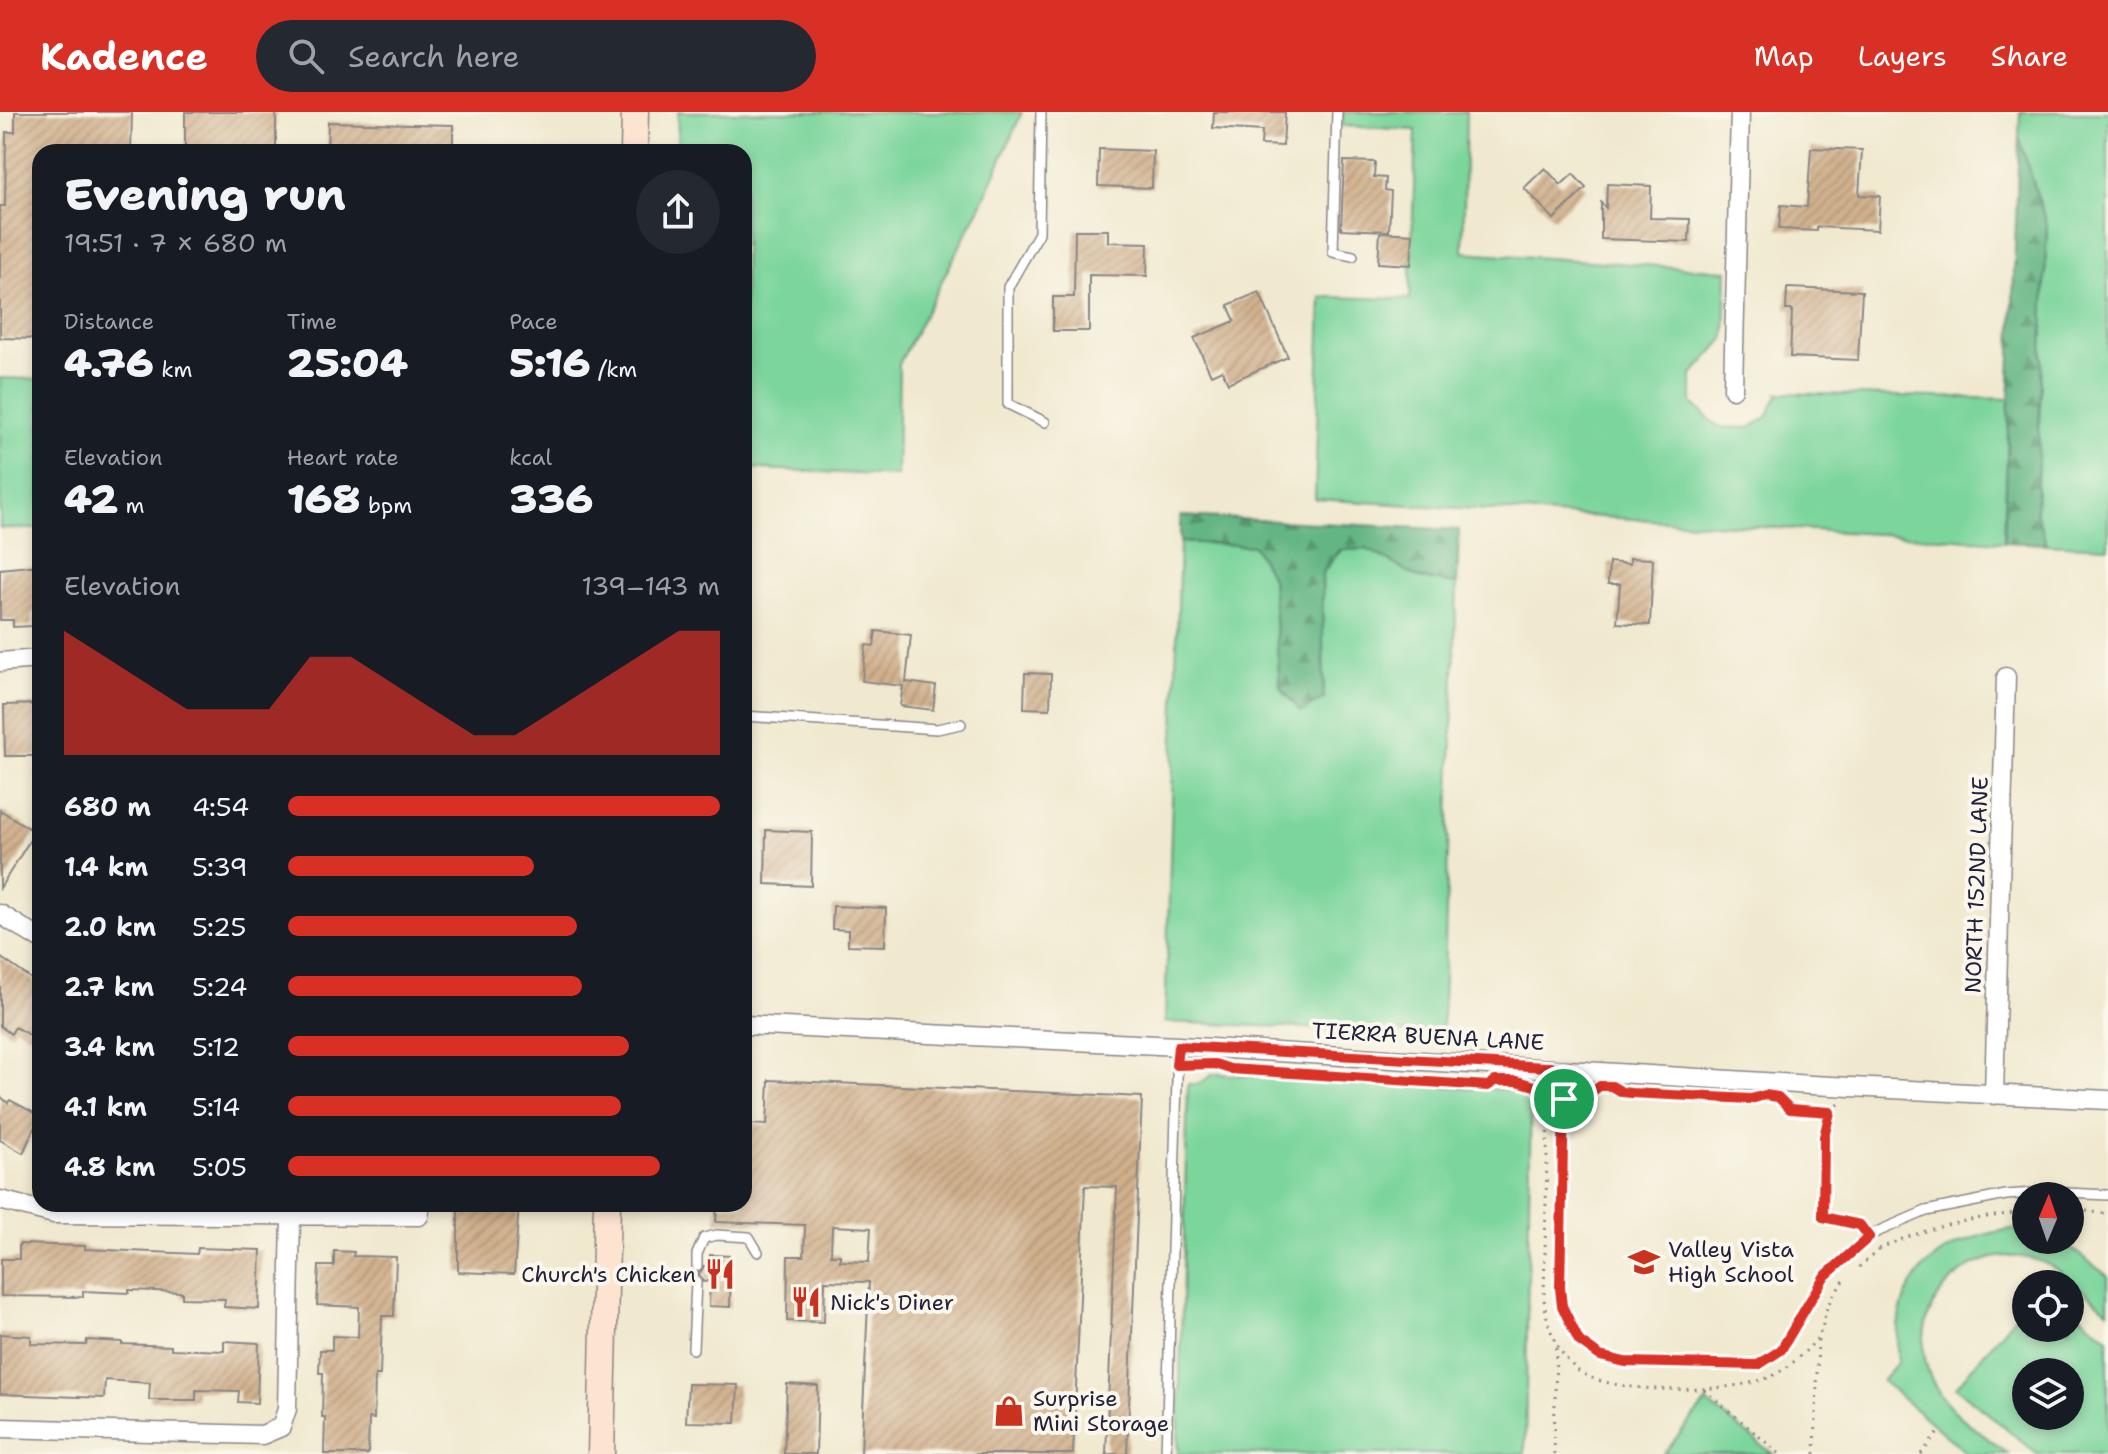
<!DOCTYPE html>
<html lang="en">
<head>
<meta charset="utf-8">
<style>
	:root { --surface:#171b24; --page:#242831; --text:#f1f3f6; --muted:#9ea1a6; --accent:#d93025 }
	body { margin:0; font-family:"Shantell Sans",sans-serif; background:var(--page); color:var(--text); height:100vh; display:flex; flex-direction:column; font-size:30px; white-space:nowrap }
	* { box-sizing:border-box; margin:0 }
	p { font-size:26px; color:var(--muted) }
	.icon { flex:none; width:44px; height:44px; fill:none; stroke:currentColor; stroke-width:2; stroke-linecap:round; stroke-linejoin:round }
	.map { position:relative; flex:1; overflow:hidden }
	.details { position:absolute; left:32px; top:32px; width:720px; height:1068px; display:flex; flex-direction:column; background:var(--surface); border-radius:24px; box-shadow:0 4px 12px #0003 }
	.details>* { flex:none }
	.needle { width:52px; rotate:2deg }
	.controls { position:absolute; left:2012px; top:1070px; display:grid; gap:16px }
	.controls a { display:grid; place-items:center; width:72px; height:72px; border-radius:50%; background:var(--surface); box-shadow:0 4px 12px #0003; font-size:40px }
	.pin { position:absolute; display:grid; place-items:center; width:68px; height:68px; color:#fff; margin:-34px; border:4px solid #fff; border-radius:50%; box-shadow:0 2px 8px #0007 }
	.round { display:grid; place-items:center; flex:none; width:84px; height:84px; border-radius:42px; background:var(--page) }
	.head { display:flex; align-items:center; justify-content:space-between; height:136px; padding:0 32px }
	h1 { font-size:44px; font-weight:800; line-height:60px }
	.metrics { display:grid; grid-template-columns:repeat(3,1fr); gap:12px; height:136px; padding:8px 32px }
	.metrics div { display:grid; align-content:center }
	.metrics b { font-size:40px; font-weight:800 }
	.metrics small { font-size:22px; font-weight:400 }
	.metrics p { font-size:22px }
	.chart { height:224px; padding:16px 32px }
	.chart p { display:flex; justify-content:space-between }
	.chart svg { width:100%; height:144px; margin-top:8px; fill:var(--accent); opacity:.7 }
	ul { padding:0 32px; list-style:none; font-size:26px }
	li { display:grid; grid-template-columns:128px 96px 1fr; align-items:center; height:60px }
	li i { height:20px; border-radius:10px; background:var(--accent) }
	header { display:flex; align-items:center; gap:48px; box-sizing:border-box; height:112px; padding:0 40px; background:var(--accent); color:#fff }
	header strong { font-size:38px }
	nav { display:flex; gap:44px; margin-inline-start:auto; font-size:28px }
	.search { width:560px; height:72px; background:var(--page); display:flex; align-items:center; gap:20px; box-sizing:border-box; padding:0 28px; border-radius:44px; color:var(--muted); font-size:30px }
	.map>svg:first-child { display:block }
</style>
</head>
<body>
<header>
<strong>Kadence</strong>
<div class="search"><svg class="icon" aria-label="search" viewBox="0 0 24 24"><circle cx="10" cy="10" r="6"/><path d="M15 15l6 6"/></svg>Search here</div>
<nav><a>Map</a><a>Layers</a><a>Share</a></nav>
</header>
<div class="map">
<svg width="2108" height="1342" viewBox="0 0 2108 1342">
	<defs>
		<pattern id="forest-firs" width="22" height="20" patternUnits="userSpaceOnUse" patternTransform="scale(2)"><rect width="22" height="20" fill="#64b683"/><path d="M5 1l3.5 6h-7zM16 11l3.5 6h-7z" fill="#52946c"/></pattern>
		<pattern id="building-hatch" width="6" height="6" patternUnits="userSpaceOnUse" patternTransform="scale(2)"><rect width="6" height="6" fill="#d0b08c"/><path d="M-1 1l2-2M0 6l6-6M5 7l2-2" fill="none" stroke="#b2977a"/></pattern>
	</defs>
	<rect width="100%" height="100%" fill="#fbf7ec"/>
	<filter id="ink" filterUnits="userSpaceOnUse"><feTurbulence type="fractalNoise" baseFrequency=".0125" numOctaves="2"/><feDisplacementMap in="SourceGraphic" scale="16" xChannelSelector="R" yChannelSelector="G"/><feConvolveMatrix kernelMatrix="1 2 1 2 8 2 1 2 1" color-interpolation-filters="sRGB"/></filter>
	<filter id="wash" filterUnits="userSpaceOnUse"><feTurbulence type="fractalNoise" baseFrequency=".006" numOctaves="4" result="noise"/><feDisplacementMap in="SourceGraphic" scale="32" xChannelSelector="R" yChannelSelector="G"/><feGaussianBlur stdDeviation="1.8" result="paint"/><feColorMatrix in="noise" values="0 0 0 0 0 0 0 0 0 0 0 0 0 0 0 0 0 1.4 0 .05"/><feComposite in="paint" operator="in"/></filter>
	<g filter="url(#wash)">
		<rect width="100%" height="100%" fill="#f0e9cf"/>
		<path fill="#7bd59b" stroke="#4e7c6b" stroke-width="2" fill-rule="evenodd" d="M678 0H1022L984 87 899 252 897 364 744 356V40H677Z
			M1343 0H1466L1463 140 1727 159 1725 226 1692 263V291L1718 315 1750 316 1767 305 1779 281 2009 287 2004 430 1315 387 1321 185 1410 187 1416 18 1343 14Z
			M2020 0H2108V435L2046 432 2036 399 2047 114 2019 26Z
			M0 266 40 267V417L0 416Z
			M1180 430 1254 434 1272 466 1280 574 1324 586 1322 461 1341 438 1367 437 1419 466 1457 472 1442 922 1165 910Z
			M1214 962 1531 979 1525 1342H1178L1188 972H1198Z
			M2012 1117 2026 1120V1128H2055L2072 1137 2108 1164V1199C2085 1180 2062 1155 2033 1147 1964 1129 1902 1200 1931 1266 1944 1298 1982 1321 2008 1342H1968L1882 1269 1898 1250C1890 1167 1935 1129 2012 1117Z
			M2026 1191V1216H2070V1195L2108 1226V1342H2037L1956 1275ZM2026 1260H2070V1304H2026Z
			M1706 1290 1773 1342H1663Z"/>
		<path fill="url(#forest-firs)" stroke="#436c5f" stroke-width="2" d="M2019 26 2047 114 2036 399 2046 432 2004 430Z
			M1180 404 1459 418 1457 472 1419 466 1367 437 1340 438 1322 461 1324 586 1301 600 1280 575 1272 466 1254 434 1180 430Z"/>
		<g id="blocks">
			<path fill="url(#building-hatch)" fill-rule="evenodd" d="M15 0H132L131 40H40V227L0 226V94H5L6 20H15Z
				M185 0H276V40H185Z
				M1214 0H1285L1283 34 1261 33 1262 19 1213 16Z
				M328 10 453 13V40H327Z
				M1811 36 1862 38 1859 83 1880 84 1878 118 1817 115V119L1779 117 1781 93 1807 95Z
				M1099 37 1153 39 1152 76 1098 74Z
				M1344 49 1375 50 1374 65 1386 66 1385 78 1391 79 1389 119 1341 117Z
				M1545 56 1561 73 1573 62 1586 76 1554 107 1524 76Z
				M1607 72 1651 74 1650 106 1690 107 1689 130 1601 127V91L1606 96Z
				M1075 118H1108V130L1148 131 1147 164 1089 163V219H1053V185H1074Z
				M1380 120 1413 122 1411 153 1378 151Z
				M1787 176 1862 179 1858 248 1790 245 1792 198H1786Z
				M1259 180 1288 245 1228 271 1222 258 1211 263 1194 226 1235 209 1228 193Z
				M1630 446 1653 447 1650 513 1617 511 1620 472H1608L1609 450 1630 452Z
				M40 453V502H32V514L13 515V508H0V457Z
				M876 519 911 523 906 570 936 574 933 598 900 594 903 574 862 569 866 533 874 534Z
				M1025 561 1051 562 1050 597 1024 596Z
				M40 592V644H5L4 593Z
				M0 698 35 720 0 776Z
				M766 718 812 720 811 774 765 772Z
				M833 794 886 796 885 834 848 833V818L832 817Z
				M0 845 40 873V929L15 915 11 922 0 914Z
				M769 968 1142 985 1127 1342H1106L1117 1075 1085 1074 1073 1342H861L869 1170 825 1169 824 1210 787 1209 788 1144H804L805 1113 716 1110 717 1093 744 1094 748 1012 767 1013ZM832 1114 871 1116 869 1150 840 1149V1143H831Z
				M0 984 8 991 10 988 40 1004 23 1041 0 1028Z
				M471 1092H519L514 1162 458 1160V1096H471Z
				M19 1132 85 1134V1137L197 1142 198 1136 261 1138 259 1197 224 1195 225 1187 182 1186V1180L129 1178V1181L83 1179V1185L1 1184V1147H19Z
				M334 1139 354 1140 353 1144 396 1145 394 1204H382L380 1263H375L374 1307 369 1306 368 1342H324L325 1305H322L323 1261H319L320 1238H332V1224L358 1225 359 1195 317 1193 319 1154H334Z
				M710 1143 731 1144 730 1195 709 1194 710 1169 703 1170 699 1163H693V1160L700 1161 704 1154H710Z
				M0 1222 31 1224V1232L86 1233 87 1228 122 1230V1232L171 1234V1237L224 1239V1229L259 1231 257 1291 238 1290 239 1279 196 1278V1288H149L150 1271 105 1268 104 1286 0 1282Z
				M688 1272 738 1273 736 1311 686 1310Z
				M787 1272 818 1274 816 1342H784Z"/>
		</g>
	</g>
	<g filter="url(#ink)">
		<use href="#blocks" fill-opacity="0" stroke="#898685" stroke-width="2"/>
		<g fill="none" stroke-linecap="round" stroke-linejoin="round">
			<defs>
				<path id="lane" d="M1041 0 1039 121 1008 175V292L1045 310
					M1337 0 1333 140 1353 144
					M744 604 937 617 961 612
					M1565 956 1560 1176 1562 1194 1579 1229 1600 1244 1625 1250 1758 1253 1781 1238 1824 1165 1872 1122 1926 1099 2006 1083 2046 1080 2108 1083
					M697 1154V1142L704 1126 717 1123 749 1125 758 1140
					M693 1237 696 1170
					M1166 1342 1178 934"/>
				<path id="street" d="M1733 277 1740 0
					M0 550 40 547
					M0 802 40 827
					M744 913 1178 934 1812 973 2108 988
					M1994 983 2006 565
					M0 1088 54 1102 419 1104 421 1092
					M0 1316 262 1323 281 1315 287 1297 291 1104"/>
				<path id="secondary" d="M634 40 635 0
					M601 1342 607 1092"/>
			</defs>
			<use href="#lane" stroke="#898685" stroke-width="12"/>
			<use href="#street" stroke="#898685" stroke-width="21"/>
			<use href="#secondary" stroke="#898685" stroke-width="29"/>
			<path stroke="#898685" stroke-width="3" stroke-dasharray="2 6" stroke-linecap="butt" d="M1399 968 1488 974 1491 972
				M1537 975 1548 993 1544 1187C1547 1215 1555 1237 1576 1257 1605 1284 1736 1282 1772 1264 1787 1257 1808 1239 1818 1225 1823 1217 1824 1205 1827 1196 1831 1185 1840 1174 1847 1165
				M1576 986H1583L1593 978
				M1783 989 1790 997 1828 1000
				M1839 992 1830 1000 1824 1025 1823 1105 1860 1114
				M2070 1097 2108 1102
				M1879 1137C1925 1115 1976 1105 2026 1100
				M1859 1155 1878 1138 1877 1136
				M1704 1278 1780 1342
				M1554 1342 1556 1234
				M1815 1342 1818 1224
				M1921 1342 1938 1321"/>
			<use href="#lane" stroke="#fff" stroke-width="9"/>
			<use href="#street" stroke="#fff" stroke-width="18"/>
			<use href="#secondary" stroke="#fde4d1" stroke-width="26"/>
		</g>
	</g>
	<g fill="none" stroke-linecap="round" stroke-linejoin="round" filter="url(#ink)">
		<defs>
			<path id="route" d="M1564 987H1544L1538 975 1517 969H1495L1488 974 1230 957 1215 952 1176 953 1178 934 1565 956 1564 987 1583 986 1600 974H1612L1622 980 1631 981 1751 987 1765 983 1778 985 1790 997 1830 1000 1824 1025 1823 1105 1860 1113 1869 1125 1824 1165 1781 1238 1758 1253 1625 1250 1600 1244 1579 1229 1562 1194 1560 1176 1564 987"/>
		</defs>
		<use href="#route" stroke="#fff" stroke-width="16"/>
		<use href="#route" stroke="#d93025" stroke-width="10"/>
	</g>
	<defs>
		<symbol id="school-bare" viewBox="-9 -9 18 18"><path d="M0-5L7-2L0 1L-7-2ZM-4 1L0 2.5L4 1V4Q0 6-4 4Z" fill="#c8321e" stroke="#fbf7ec" stroke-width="2.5" paint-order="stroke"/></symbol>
		<symbol id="restaurant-bare" viewBox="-9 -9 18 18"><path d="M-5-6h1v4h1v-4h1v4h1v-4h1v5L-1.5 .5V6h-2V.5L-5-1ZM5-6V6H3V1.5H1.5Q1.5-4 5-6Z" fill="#c8321e" stroke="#fbf7ec" stroke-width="2.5" paint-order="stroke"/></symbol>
		<symbol id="shop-bare" viewBox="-9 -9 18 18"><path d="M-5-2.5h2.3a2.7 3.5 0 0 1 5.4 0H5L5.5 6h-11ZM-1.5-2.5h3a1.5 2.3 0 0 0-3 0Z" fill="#c8321e" stroke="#fbf7ec" stroke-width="2.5" paint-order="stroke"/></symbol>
	</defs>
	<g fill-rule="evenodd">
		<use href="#school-bare" x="1622" y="1128" width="44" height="44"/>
		<use href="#restaurant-bare" x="698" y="1140" width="44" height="44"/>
		<use href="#restaurant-bare" x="784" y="1168" width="44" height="44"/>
		<use href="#shop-bare" x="987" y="1277" width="44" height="44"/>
	</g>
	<g text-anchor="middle" stroke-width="8" stroke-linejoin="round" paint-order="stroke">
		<g font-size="22" fill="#22223b" stroke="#fbf7ec">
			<text transform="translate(1976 773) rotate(-88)" y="8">NORTH 152ND LANE</text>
			<text transform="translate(1428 924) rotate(3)" y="8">TIERRA BUENA LANE</text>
		</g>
		<g font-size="22" fill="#22223b" stroke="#fbf7ec" text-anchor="start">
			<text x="1668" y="1145">Valley Vista<tspan x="1668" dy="25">High School</tspan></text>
			<text x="696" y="1170" text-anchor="end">Church's Chicken</text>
			<text x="830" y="1198">Nick's Diner</text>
			<text x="1033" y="1294">Surprise<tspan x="1033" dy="25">Mini Storage</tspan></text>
		</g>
	</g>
</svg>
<div class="controls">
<a><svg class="needle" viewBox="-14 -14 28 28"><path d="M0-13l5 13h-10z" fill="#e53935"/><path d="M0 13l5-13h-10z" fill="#9ea1a6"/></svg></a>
<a><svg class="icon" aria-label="locate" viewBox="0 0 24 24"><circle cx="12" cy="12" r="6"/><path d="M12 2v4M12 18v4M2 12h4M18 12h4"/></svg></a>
<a><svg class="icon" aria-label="layers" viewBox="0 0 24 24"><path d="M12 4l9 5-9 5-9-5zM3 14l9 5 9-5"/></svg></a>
</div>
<div class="pin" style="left:1564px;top:987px;background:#1e9e55"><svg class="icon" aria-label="arrive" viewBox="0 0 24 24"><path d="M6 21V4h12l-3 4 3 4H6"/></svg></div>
<section class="details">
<div class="head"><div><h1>Evening run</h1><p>19:51 · 7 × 680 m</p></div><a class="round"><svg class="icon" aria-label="share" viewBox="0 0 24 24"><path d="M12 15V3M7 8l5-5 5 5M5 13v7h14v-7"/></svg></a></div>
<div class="metrics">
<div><p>Distance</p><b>4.76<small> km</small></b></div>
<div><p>Time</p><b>25:04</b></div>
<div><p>Pace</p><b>5:16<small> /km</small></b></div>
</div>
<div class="metrics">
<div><p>Elevation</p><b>42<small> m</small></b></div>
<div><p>Heart rate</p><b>168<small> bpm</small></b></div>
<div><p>kcal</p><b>336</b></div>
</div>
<div class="chart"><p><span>Elevation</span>139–143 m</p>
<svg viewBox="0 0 160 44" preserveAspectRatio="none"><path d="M0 44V6L10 14L20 22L30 30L40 30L50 30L60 14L70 14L80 22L90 30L100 38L110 38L120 30L130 22L140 14L150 6L160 6V44z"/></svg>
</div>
<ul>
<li><b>680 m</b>4:54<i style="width:100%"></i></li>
<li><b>1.4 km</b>5:39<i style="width:57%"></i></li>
<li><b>2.0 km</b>5:25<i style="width:67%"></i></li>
<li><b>2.7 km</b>5:24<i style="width:68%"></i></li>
<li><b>3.4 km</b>5:12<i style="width:79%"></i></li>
<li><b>4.1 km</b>5:14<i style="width:77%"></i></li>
<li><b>4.8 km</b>5:05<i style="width:86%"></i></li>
</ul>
</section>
</div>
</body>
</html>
